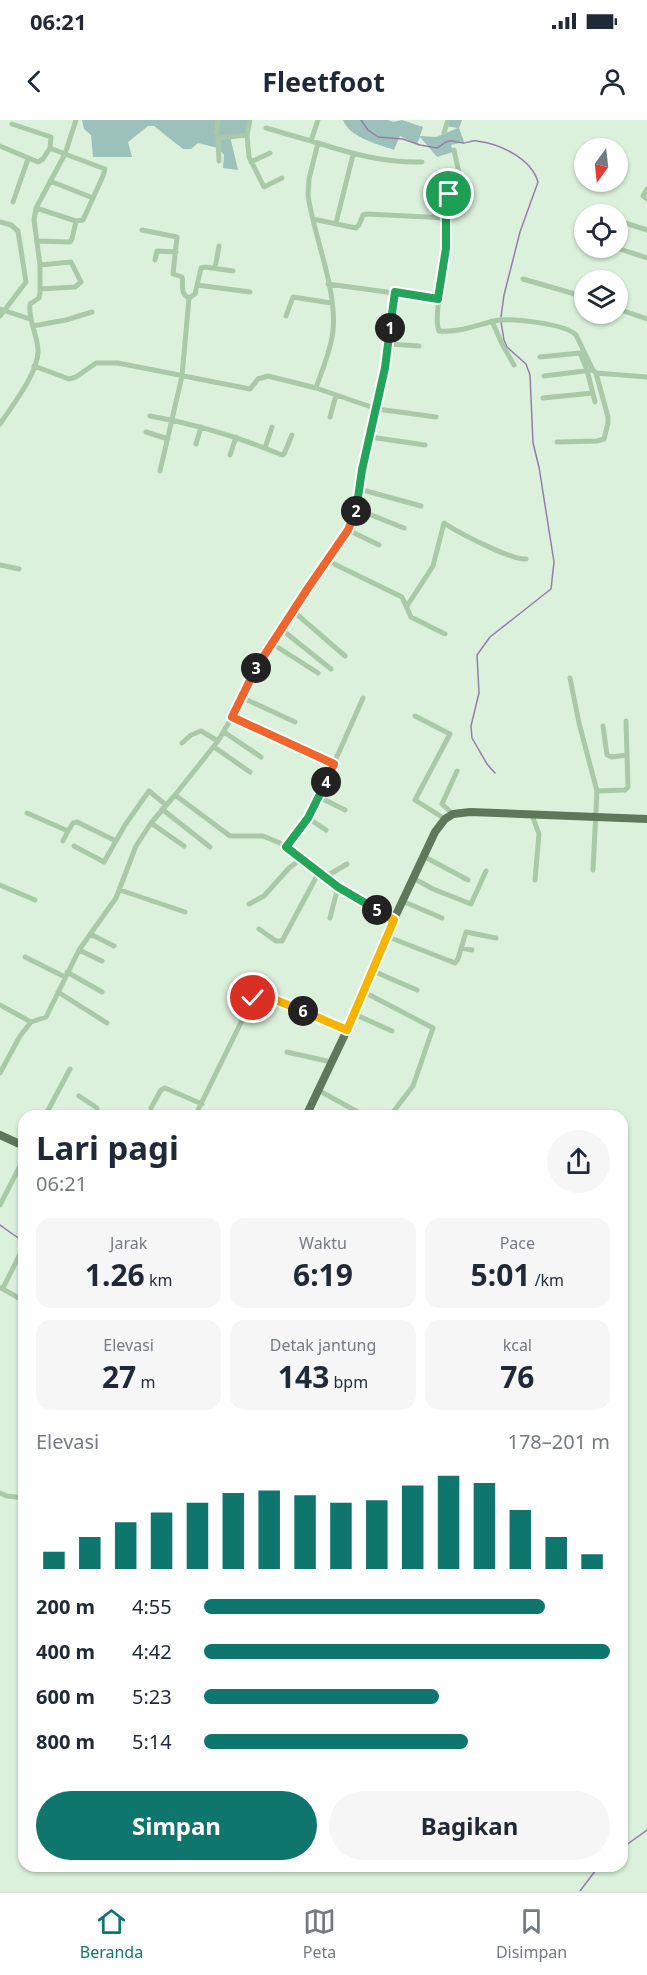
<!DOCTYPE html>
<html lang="id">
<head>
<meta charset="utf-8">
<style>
	:root { --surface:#fff; --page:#f6f6f7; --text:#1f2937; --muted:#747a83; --line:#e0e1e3; --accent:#0f766e }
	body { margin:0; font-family:"Noto Sans",sans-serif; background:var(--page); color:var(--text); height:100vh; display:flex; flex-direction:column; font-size:22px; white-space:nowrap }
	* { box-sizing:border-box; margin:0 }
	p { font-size:20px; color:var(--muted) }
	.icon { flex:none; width:33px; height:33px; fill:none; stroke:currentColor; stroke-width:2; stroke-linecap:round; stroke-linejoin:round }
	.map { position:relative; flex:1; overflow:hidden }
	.panel { position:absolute; left:18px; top:990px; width:610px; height:762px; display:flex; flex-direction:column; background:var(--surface); border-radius:18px; box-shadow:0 2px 4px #0004 }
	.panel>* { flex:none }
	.needle { width:39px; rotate:195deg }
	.fabs { position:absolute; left:574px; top:18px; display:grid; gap:12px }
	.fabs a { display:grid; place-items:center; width:54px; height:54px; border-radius:50%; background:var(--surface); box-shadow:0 2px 4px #0004; font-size:30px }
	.pin { position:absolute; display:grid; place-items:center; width:51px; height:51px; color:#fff; margin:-26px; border:3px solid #fff; border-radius:50%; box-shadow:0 2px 6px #0007 }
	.km { position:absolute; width:30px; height:30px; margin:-15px; border-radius:50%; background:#222; color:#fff; font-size:16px; line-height:30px; text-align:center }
	.round { display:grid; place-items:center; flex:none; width:63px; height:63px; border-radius:32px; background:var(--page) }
	.head { display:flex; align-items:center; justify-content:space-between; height:102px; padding:0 18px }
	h1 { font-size:33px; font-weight:700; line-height:45px }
	.metrics { display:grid; grid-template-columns:repeat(3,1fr); gap:9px; height:102px; padding:6px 18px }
	.metrics div { display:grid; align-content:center; border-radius:15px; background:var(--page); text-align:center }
	.metrics b { font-size:30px; font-weight:700 }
	.metrics small { font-size:16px; font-weight:400 }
	.metrics p { font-size:16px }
	.chart { height:168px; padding:12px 18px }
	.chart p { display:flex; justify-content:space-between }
	.chart svg { width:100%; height:108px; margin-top:6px; stroke:var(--accent); stroke-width:6 }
	.cta { display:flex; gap:12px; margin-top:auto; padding:12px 18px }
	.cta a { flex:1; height:69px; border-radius:36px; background:var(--accent); color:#fff; font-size:24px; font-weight:700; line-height:69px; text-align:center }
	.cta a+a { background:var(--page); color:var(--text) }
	ul { padding:0 18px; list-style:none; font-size:20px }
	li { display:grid; grid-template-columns:96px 72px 1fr; align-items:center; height:45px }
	li i { height:15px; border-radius:8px; background:var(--accent) }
	.status { display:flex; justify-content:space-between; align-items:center; height:42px; padding:0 30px; background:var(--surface); direction:ltr }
	.status svg { height:16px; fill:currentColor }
	header { display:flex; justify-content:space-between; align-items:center; height:78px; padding:0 18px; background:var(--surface); font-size:27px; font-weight:700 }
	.dock { display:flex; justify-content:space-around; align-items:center; height:84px; border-top:2px solid var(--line); background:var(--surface); font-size:16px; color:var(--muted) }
	.dock a { display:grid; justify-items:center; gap:3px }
	.dock .selected { color:var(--accent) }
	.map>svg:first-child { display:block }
</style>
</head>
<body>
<div class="status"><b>06:21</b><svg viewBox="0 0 49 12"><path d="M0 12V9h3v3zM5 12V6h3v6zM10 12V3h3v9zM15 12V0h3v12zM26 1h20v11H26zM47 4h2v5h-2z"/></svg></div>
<header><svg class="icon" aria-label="back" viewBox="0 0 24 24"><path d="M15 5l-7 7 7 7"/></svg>Fleetfoot<svg class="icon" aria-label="person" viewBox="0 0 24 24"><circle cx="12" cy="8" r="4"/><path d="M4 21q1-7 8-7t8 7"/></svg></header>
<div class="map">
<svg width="647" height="1771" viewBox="0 0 647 1771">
	<rect width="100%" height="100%" fill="#dcf1dc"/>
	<path fill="#9cc0ba" d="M82 0H252L247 16H230L238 50 223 48 224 35 218 28 198 23 191 29H183L154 6H148L128 22 132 37H93L91 15 84 9Z
		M343 0H388L393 2 402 0 423 7 420 16 436 17 458 8 445 6 446 0H462L459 8 464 22 451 25 453 32 437 37 420 17 417 24 400 16 394 30C378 24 350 18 343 0Z"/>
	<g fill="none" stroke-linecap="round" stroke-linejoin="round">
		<path stroke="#967cad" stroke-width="1.5" d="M361 0 368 10 378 17 403 19 420 25 437 28C441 26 444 22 449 21 454 20 458 23 463 23 468 23 472 20 477 21 500 24 531 38 538 62L520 112 504 175 501 197
			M495 653 487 644 472 618 471 606 479 573 477 535 490 517 551 469 554 442 539 347 533 323 530 255 526 244 507 227 504 220 501 202
			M0 1105 24 1122
			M622 1728 647 1710
			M580 1771 599 1746"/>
		<path stroke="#aac9a8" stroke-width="5" d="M12 4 51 17 50 28
			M266 8 318 23
			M216 13 218 0
			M444 13 448 0
			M247 15 250 0
			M311 21 318 0
			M0 26 38 42 43 39 50 28 65 34 76 0
			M219 41 218 18 247 15 249 37 264 67 282 58
			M251 42 270 33
			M50 61 93 78
			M647 69 643 76 647 79
			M13 82 28 39
			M447 98C446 117 445 136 443 155 441 169 434 198 439 211 458 213 477 205 494 201 509 197 566 204 576 215L593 250
			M313 99 356 108 359 105 363 95 367 94 447 98V76L463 71 454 30
			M619 101 647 110
			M0 102 11 105 18 111 26 162 0 196
			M336 103 353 35
			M142 110 177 117 173 154 182 157C184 165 179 173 189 178
			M37 121 70 122 72 119 76 101
			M617 128 647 138
			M155 140 157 131 176 132
			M40 145 71 142 81 162 75 167 40 169
			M215 148 219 126
			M523 159 585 177
			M328 164 438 179
			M197 165 250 172
			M0 189 30 199
			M618 189 647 199
			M286 196 293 177 331 183
			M492 201 502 224 514 245
			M33 206 66 200 92 192
			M389 224 419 226
			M540 237 580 233 587 250 595 282
			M34 246 69 259 76 257 96 243H118L250 269 258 259 268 256 316 268 377 289 436 297
			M544 256 593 250 596 253 647 257
			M316 268C322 250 331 230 333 211 337 167 314 118 308 75L309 59 318 23C352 34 386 43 422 42
			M543 278 593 273
			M150 296C195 304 239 317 282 335L284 334 292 315
			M330 297 336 275
			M0 304C12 286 39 252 38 230 37 213 28 200 30 184L39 178 40 173V145L34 100 36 88 65 34 105 49 103 56 83 100 76 101 36 88
			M146 312 168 319
			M370 317 425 325
			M557 322 597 321 604 319 608 303V297L596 253
			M196 324 201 307
			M265 328 272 307
			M230 335 236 317
			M160 351 182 256 189 178 195 174 201 148 205 147 233 151
			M359 369 421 386
			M356 389 404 408
			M348 410 379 425
			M326 440 402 477 411 497 445 514
			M0 445 19 449
			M407 486 433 446 444 403C457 412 513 441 526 439
			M293 491 345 536
			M281 509 331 549
			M271 523 318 553
			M570 558 579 603 597 671
			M243 578 295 602
			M415 596 450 614 415 680 445 699
			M232 597 334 643
			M603 606 607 635 612 637 627 635
			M224 612 261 637
			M182 623 191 615 201 611 218 621
			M214 627 250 652
			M175 675 230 716H263L280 723 351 776 394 800
			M319 677 345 690
			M162 689 210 727
			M27 693 68 711 73 703 77 702 116 721
			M453 694 442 684 457 651
			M532 695 539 714 535 760
			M308 698 326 710
			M151 703 184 726
			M63 721 68 711
			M74 726 104 742 125 705 149 671 166 685
			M286 727 308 698 319 677 363 578
			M423 736 468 760
			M593 750 597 671 625 670 628 667 626 601
			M325 757 347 744
			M413 758 433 769 471 784 486 751
			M0 765 35 780
			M120 770 185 792
			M402 781 442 798
			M249 784 264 776 289 748 301 739
			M330 798 338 767
			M259 809 276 821H282L319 752
			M90 814 114 826
			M386 816 455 843 458 839 466 812 496 818
			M461 828 472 830
			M79 830 102 841
			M25 837 65 857
			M373 851 417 870
			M67 852 102 872
			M58 872 107 903
			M364 872 433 908 413 966 390 996
			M0 885 31 902
			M354 894 392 911
			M287 932 331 942
			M0 953 20 916 31 902 46 897 79 830 116 778 136 726 151 703 175 675 218 621 232 597 271 523 348 410 356 389 361 350 377 289 387 238 395 172
			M318 970 365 996
			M79 976 97 988V996
			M151 988 161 970 165 968 202 984
			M45 996 70 949
			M195 996 253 878 257 874 347 910
			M243 996H244
			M0 1085 24 1038
			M1 1168 24 1181
			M3 1168 21 1132
			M0 1373 7 1376 24 1378"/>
		<path stroke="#5f775a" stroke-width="8" d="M306 996 347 910 373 851 386 816 435 712 445 699 453 694 470 692 647 699
			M0 1015 24 1026"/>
	</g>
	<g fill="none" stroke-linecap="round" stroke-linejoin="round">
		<defs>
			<path id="split-1" d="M390 208 395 172 438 179 446 128V77L449 74"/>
			<path id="split-2" d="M356 391 362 350 385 248 390 208"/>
			<path id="split-3" d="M256 548 308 468 348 410 356 391"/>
			<path id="split-4" d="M256 548 232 597 334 644 326 662"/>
			<path id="split-5" d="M326 662 308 698 286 727 338 767 377 790"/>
			<path id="split-6" d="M303 891 347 910 394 800 377 790"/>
			<path id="split-7" d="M253 878 257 874H261L303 891"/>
		</defs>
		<use href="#split-1" stroke="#fff" stroke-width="12"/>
		<use href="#split-2" stroke="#fff" stroke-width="12"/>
		<use href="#split-3" stroke="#fff" stroke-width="12"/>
		<use href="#split-4" stroke="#fff" stroke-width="12"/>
		<use href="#split-5" stroke="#fff" stroke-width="12"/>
		<use href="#split-6" stroke="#fff" stroke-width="12"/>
		<use href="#split-7" stroke="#fff" stroke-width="12"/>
		<use href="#split-1" stroke="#22a559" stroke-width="8"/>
		<use href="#split-2" stroke="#22a559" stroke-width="8"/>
		<use href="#split-3" stroke="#f0652b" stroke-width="8"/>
		<use href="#split-4" stroke="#f0652b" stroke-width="8"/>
		<use href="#split-5" stroke="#22a559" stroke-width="8"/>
		<use href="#split-6" stroke="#f5b400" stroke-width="8"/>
		<use href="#split-7" stroke="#f5b400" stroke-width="8"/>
	</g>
</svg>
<div class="fabs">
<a><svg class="needle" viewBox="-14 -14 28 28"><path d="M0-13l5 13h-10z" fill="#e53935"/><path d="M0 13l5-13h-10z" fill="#747a83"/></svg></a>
<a><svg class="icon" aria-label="locate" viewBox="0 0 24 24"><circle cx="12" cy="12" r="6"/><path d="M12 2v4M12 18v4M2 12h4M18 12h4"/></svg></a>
<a><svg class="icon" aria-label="layers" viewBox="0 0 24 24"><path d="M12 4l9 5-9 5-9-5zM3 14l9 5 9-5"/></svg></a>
</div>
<div class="pin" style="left:449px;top:74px;background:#1e9e55"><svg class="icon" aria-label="arrive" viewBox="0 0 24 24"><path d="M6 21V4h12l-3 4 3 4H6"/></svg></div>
<div class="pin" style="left:253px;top:878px;background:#d93025"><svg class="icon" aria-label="check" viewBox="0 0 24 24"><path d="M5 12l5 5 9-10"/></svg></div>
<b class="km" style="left:390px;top:208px">1</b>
<b class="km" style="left:356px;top:391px">2</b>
<b class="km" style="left:256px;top:548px">3</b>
<b class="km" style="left:326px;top:662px">4</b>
<b class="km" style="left:377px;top:790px">5</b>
<b class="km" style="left:303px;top:891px">6</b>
<section class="panel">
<div class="head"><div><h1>Lari pagi</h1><p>06:21</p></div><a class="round"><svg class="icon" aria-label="share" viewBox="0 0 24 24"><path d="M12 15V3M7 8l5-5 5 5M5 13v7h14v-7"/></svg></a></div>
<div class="metrics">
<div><p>Jarak</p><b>1.26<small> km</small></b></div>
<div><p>Waktu</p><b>6:19</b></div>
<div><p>Pace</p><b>5:01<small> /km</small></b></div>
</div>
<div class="metrics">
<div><p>Elevasi</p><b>27<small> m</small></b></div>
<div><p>Detak jantung</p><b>143<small> bpm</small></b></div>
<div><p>kcal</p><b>76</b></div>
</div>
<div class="chart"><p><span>Elevasi</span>178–201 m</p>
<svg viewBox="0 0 160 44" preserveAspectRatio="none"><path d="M5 44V37M15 44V31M25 44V25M35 44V21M45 44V17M55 44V13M65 44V12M75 44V14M85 44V17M95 44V16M105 44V10M115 44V6M125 44V9M135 44V20M145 44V31M155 44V38"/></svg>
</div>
<ul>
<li><b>200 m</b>4:55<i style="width:84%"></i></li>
<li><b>400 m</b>4:42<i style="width:100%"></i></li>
<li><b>600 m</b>5:23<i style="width:58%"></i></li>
<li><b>800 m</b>5:14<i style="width:65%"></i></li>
</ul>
<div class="cta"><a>Simpan</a><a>Bagikan</a></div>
</section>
</div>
<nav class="dock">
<a class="selected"><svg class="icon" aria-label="home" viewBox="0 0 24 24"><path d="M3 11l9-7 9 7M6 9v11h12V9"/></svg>Beranda</a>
<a><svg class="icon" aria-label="map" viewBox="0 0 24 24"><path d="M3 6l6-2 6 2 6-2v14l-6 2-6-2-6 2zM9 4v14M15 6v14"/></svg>Peta</a>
<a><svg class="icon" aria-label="saved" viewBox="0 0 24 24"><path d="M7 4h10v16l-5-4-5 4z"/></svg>Disimpan</a>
</nav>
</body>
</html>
